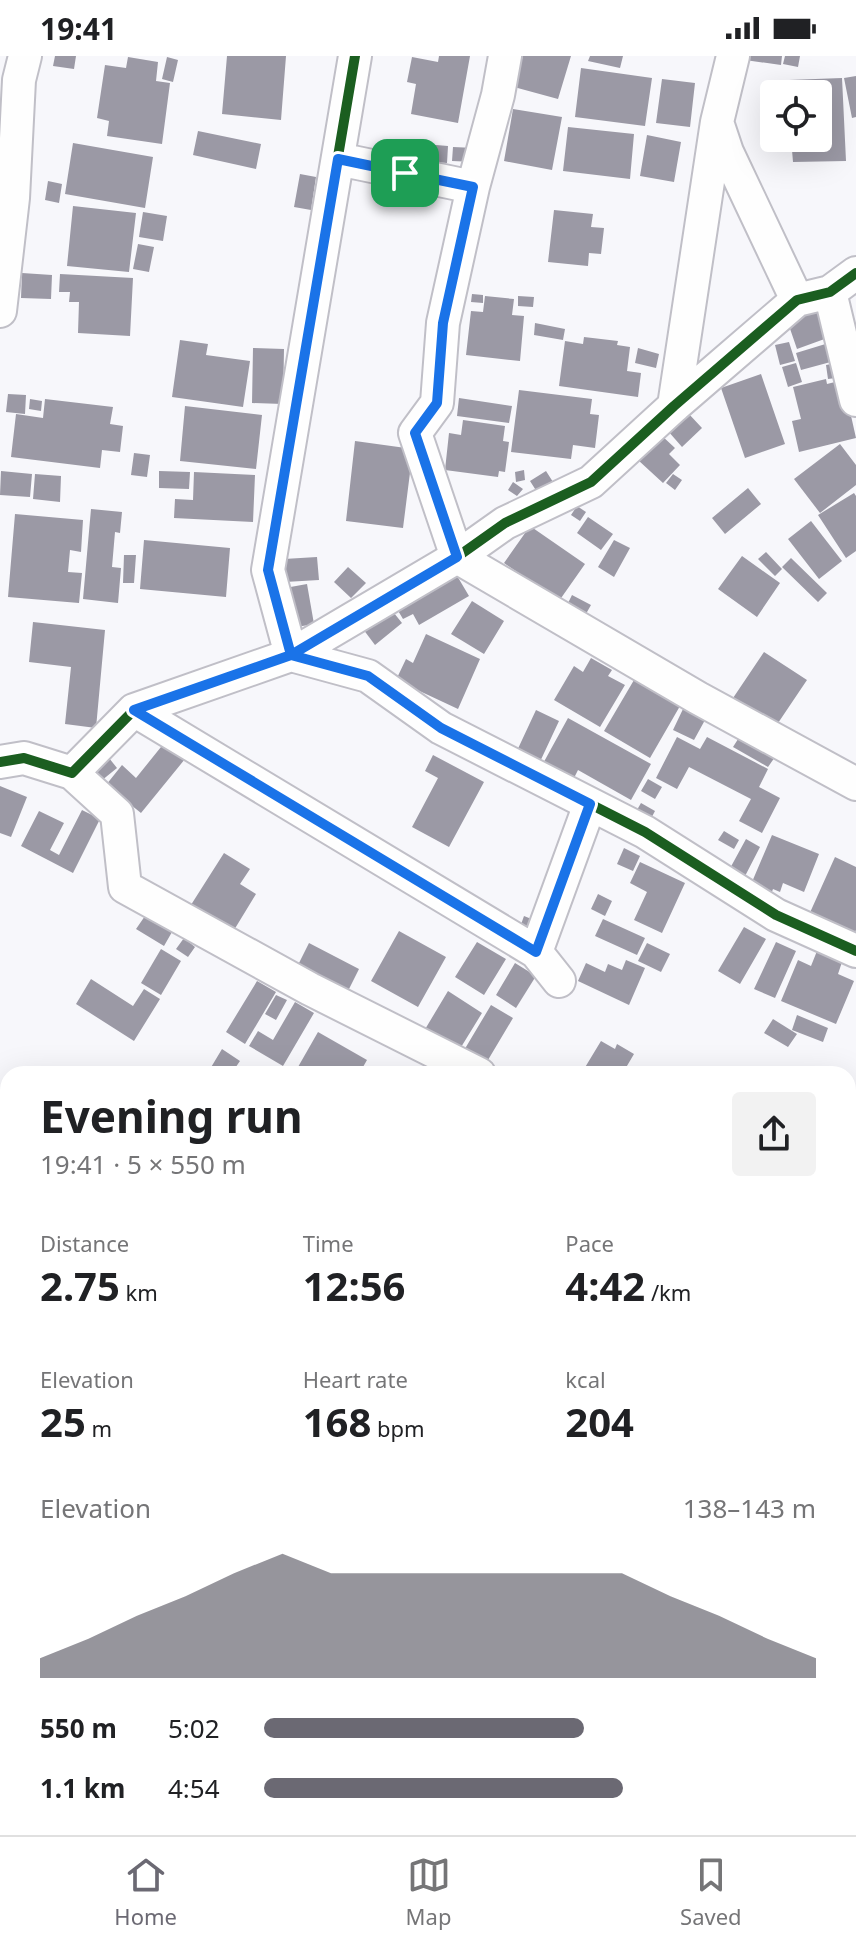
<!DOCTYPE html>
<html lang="en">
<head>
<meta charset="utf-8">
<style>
	:root { --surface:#fff; --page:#f2f2f2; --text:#202124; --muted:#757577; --line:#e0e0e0; --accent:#6b6973 }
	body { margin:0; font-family:"Noto Sans",sans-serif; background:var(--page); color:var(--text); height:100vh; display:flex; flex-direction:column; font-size:30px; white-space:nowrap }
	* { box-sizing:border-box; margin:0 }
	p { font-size:26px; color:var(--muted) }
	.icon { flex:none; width:44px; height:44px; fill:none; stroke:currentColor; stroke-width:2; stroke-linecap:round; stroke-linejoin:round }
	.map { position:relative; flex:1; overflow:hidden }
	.drawer { position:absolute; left:0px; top:1010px; width:856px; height:770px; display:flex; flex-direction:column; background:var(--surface); border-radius:24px 24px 0 0; box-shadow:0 8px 32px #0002 }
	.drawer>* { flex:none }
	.tools { position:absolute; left:760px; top:24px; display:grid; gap:16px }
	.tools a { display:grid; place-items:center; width:72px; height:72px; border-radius:8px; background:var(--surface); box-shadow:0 8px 32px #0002; font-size:40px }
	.pin { position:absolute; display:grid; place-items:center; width:68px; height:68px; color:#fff; margin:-34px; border-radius:16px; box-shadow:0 4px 12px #0006 }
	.round { display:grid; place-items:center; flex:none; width:84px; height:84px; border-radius:8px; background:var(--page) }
	.summary { display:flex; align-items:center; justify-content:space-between; height:136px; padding:0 40px }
	h1 { font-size:44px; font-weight:700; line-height:60px }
	.stats { display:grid; grid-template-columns:repeat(3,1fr); gap:12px; height:136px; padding:8px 40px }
	.stats div { display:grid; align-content:center }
	.stats b { font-size:40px; font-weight:700 }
	.stats small { font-size:22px; font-weight:400 }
	.stats p { font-size:22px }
	.chart { height:224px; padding:16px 40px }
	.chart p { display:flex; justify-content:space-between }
	.chart svg { width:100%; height:144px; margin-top:8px; fill:var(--accent); opacity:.7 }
	ul { padding:0 40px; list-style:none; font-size:26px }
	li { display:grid; grid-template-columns:128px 96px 1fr; align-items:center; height:60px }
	li i { height:20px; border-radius:10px; background:var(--accent) }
	.status { display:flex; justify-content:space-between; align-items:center; height:56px; padding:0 40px; background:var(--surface); direction:ltr }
	.status svg { height:22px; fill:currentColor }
	.menu { display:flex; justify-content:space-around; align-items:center; height:112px; border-top:2px solid var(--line); background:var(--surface); font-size:22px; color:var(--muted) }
	.menu a { display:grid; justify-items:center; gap:4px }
	.menu .on { color:var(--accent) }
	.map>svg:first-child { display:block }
</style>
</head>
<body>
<div class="status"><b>19:41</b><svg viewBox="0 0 49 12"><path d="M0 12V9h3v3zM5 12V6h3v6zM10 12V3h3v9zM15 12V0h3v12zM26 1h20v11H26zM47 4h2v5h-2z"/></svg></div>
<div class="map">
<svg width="856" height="1779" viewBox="0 0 856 1779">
	<rect width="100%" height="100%" fill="#f7f7fb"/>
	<path fill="#9b99a5" d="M55 0H76L74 13 53 10Z
		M227 0H286L281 64 222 58Z
		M439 0H470L458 67 411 58 416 28 407 26 412 1 438 6Z
		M523 0H571L558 43 514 31Z
		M590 0H623L620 12 588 5Z
		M746 0H782L781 9 745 4Z
		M785 0H800L798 11 783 8Z
		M128 1 158 6 156 25 170 27 162 88 107 80 109 65 97 62 105 9 126 12Z
		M167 1 178 4 173 26 162 23Z
		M581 12 652 22 645 70 575 61Z
		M856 20V61L852 62 844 22Z
		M842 22 846 105 793 106 791 82H818V38H790L789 24Z
		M662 23 695 27 690 71 656 67Z
		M513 53 562 61 552 114 504 105Z
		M568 71 634 78 630 123 563 115Z
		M198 75 261 88 256 113 193 99Z
		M647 79 681 86 674 126 640 120Z
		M73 87 153 101 145 152 65 138Z
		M424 88 448 90 447 107 423 105Z
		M453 91 475 92 474 106 452 105Z
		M300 118 316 121 311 154 294 151Z
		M48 125 62 128 59 147 45 144Z
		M73 150 136 157 129 216 67 210Z
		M554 154 593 158 591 171 604 172 601 198 589 197 588 210 548 206Z
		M143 156 167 160 163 185 139 181Z
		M138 188 154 191 149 216 133 213Z
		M22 217 52 219 51 243 21 242Z
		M60 218 133 222 130 280 78 277 79 246H69L70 236H59Z
		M472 238 483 239V247L471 246Z
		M485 240 514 243 512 259 524 260 520 305 466 299 471 255 483 256Z
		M518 240 534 241 533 251 518 250Z
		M820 252 830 281 797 293 787 264Z
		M535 267 565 273 563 284 534 279Z
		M584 281 618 285 617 289 630 291 627 315 641 317 638 341 559 330 565 285 583 288Z
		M180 284 208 288 206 299 250 305 243 351 172 341Z
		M789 286 795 305 780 309 775 289Z
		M832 286 838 304 801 314 796 297Z
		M253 292 284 293 283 348 252 347Z
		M638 292 659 298 656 312 635 307Z
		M842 306 844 321 828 323 826 309Z
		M796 307 802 326 788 331 782 311Z
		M761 318 785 388 745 402 721 332Z
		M826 323 827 328 843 324 856 382 799 396 792 365 801 363 793 331Z
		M519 334 592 343 590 358 599 359 595 392 573 389 571 403 511 396Z
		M8 338 26 339 25 358 6 356Z
		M459 342 512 350 509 367 457 360Z
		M30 343 42 345 41 355 29 353Z
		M45 343 113 351 110 368 123 370 120 396 102 394 100 412 11 401 16 358 43 362Z
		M185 350 262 359 256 413 180 405Z
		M688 357 702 372 682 391 668 375Z
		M463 364 505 370 503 385 509 386 505 416 499 415 498 421 445 414 449 377 461 379Z
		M661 379 675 392 669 398 680 409 663 427 638 404Z
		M355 385 413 393 403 472 346 465Z
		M840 388 856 409V429L820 457 794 423Z
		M134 397 150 399 147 421 131 419Z
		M524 414 525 424 516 426 515 416Z
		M1 415 32 418 30 441 0 439Z
		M159 415 190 416 189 433 159 432Z
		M546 415 553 426 537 436 530 425Z
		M194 416 255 419 253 466 174 462 175 443 193 444Z
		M35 418 61 420 60 446 33 443Z
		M673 418 682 424 675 434 666 427Z
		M513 426 523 433 517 440 508 434Z
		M748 432 761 448 725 478 712 462Z
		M854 437 856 440V495L846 502 818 459Z
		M577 450 586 456 580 465 571 459Z
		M91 453 122 456 120 477 115 476 112 511 121 512 118 547 83 543Z
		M15 458 83 464 81 496 70 494 68 516 82 517 79 547 8 541Z
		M588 461 613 478 601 494 577 477Z
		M811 465 842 505 819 523 788 483Z
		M530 470 585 508 559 545 504 507Z
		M144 484 230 492 226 541 140 533Z
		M614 484 630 492 614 521 598 511Z
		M766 496 782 513 775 520 758 503Z
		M124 499H136L134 527H123Z
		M742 500 780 527 757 561 718 533Z
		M317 501 319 524 285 526 284 503Z
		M791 502 827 537 818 546 782 511Z
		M348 511 366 527 351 542 334 526Z
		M453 513 469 540 419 569 413 558 403 563 394 548Z
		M307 528 314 568 291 572 285 532Z
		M572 539 591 549 583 563 565 553Z
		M472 545 504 565 484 598 451 578Z
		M390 552 402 567 375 589 363 573Z
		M33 566 105 574 96 672 65 668 71 611 29 606Z
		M426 578 480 603 458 653 396 624 406 603 413 607Z
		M764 596 807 624 774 673 731 645Z
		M591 602 612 614 608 620 625 629 600 671 554 644 574 610 583 616Z
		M634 624 680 650 650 702 604 675Z
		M683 653 705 664 694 684 673 674Z
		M536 654 559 665 538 710 515 699Z
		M568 662 651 708 631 744 578 714 570 730 540 713Z
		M740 680 775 701 768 711 733 691Z
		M677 681 700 693 707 681 768 713 759 731 780 742 762 777 739 765 751 743 689 711 677 733 656 722Z
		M165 686 185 703 141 757 106 729 122 709 136 722Z
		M433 699 484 726 449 791 412 771 438 722 425 715Z
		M109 702 117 712 101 725 93 715Z
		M648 723 662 731 655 743 641 735Z
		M0 730 27 741 11 781 0 777Z
		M641 747 655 755 645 774 630 766Z
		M82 754 100 763 73 817 21 790 39 755 64 767 50 794 59 799Z
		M724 775 739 784 734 793 718 784Z
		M772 779 819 798 804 836 783 827 780 836 773 833 770 841 749 833Z
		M746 783 760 791 743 824 728 816Z
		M624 792 640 800 633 815 617 808Z
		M224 797 250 813 240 828 256 838 231 879 189 852Z
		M835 801 856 811V874L853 881 808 861Z
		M640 806 685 827 662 877 634 864 647 836 630 827Z
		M598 838 612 845 605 860 591 853Z
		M145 860 172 876 164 890 136 873Z
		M524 860 539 866 535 879 519 874Z
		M603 863 645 882 637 899 595 880Z
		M744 871 766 883 740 928 718 915Z
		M399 875 446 901 418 951 371 925Z
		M184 882 195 891 188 901 176 893Z
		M477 886 506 903 484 939 455 921Z
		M776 886 796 895 775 942 754 933Z
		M309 887 359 913 347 937 297 911Z
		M647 887 670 898 661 916 638 905Z
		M161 893 181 905 161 939 141 927Z
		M817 895 842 906 838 918 854 925 836 968 781 945 798 904 811 910Z
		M626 904 645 912 629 949 578 925 586 907 605 916 608 908 622 914Z
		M515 907 536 920 516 952 496 939Z
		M91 923 133 950 144 933 160 943 134 985 76 948Z
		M257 925 276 936 245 988 226 976Z
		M448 935 482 957 455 1001 421 980Z
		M276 939 287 944 276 964 265 958Z
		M295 946 314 957 283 1010 249 990 258 975 273 984Z
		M491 949 513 962 485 1009 463 996Z
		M797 959 828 972 823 986 792 974Z
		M773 963 797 978 788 991 764 977Z
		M318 976 367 1004 359 1018H294Z
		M601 985 615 993 617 988 634 998 624 1015 628 1018H581Z
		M222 993 240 1005 231 1018H207Z
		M0 1721 8 1726V1741L0 1736Z
		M0 1746 8 1750V1772H17L13 1779H0Z"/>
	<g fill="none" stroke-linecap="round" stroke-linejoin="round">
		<defs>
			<path id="minor" d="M355 0 268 514 291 599 368 620 441 672 645 776 776 859 856 895
				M505 0 498 39 473 131 443 267 437 347 415 377 457 501 698 642 856 728
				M733 0 717 66 727 96 797 244
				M338 103 473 131
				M830 236 856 344
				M0 255 13 142 19 24 25 0
				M674 350 717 66
				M134 654 536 896
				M0 706 24 702 72 717 134 654 291 599 457 501 505 467 591 426 674 350 797 244 830 236 856 217
				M72 717 117 758 125 831 310 933 479 1018
				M559 925 536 896 590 748
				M848 1139 856 1138"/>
		</defs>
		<use href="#minor" stroke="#c0bfc7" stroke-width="36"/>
		<use href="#minor" stroke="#fefefe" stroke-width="32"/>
		<defs>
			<path id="cycleway" d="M355 0 268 514 291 599 368 620 441 672 645 776 776 859 856 895
				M0 706 24 702 72 717 134 654 291 599 457 501 505 467 591 426 674 350 797 244 830 236 856 217"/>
		</defs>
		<use href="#cycleway" stroke="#fff" stroke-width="15"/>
		<use href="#cycleway" stroke="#1b5e20" stroke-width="10"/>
	</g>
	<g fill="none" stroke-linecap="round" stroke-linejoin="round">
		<defs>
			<path id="route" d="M405 117 338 103 268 514 291 599 134 654 536 896 590 748 441 672 368 620 291 599 457 501 415 377 437 347 443 267 473 131 405 117"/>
		</defs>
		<use href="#route" stroke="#fff" stroke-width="16"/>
		<use href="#route" stroke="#1a73e8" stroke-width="10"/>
	</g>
</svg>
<div class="tools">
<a><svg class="icon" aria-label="locate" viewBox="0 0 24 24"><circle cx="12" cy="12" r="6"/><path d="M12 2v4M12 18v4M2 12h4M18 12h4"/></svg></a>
</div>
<div class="pin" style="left:405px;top:117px;background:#1e9e55"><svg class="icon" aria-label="arrive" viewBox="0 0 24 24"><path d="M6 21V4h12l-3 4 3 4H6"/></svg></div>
<section class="drawer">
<div class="summary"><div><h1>Evening run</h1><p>19:41 · 5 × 550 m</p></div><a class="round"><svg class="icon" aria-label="share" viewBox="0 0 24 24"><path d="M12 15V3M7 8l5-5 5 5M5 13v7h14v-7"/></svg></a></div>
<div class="stats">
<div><p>Distance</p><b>2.75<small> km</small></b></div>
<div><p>Time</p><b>12:56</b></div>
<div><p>Pace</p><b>4:42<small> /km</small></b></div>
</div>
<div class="stats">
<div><p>Elevation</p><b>25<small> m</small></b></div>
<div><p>Heart rate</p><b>168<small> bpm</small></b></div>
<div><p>kcal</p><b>204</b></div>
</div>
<div class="chart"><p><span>Elevation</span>138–143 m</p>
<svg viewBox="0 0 160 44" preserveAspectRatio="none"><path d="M0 44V38L10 32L20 25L30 19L40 12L50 6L60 12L70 12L80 12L90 12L100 12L110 12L120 12L130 19L140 25L150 32L160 38V44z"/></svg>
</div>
<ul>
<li><b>550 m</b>5:02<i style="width:58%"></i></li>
<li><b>1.1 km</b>4:54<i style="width:65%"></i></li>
</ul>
</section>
</div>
<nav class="menu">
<a class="on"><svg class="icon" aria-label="home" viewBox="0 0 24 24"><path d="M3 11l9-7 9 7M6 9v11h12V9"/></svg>Home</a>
<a><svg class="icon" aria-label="map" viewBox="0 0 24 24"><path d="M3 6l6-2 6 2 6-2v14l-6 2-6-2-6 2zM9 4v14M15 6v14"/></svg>Map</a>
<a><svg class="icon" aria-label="saved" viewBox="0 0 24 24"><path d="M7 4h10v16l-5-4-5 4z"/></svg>Saved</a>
</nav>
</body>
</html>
